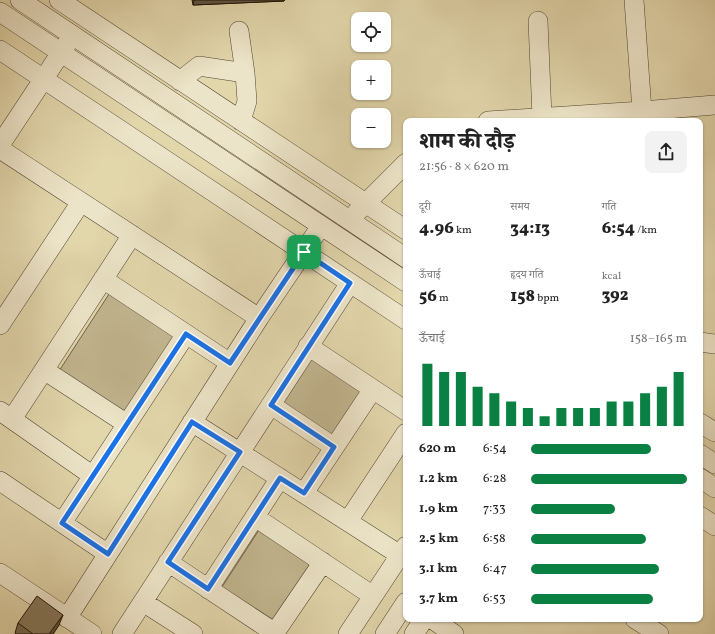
<!DOCTYPE html>
<html lang="hi">
<head>
<meta charset="utf-8">
<style>
	:root { --surface:#fff; --page:#f2f2f2; --text:#222; --muted:#767676; --accent:#0b8043 }
	body { margin:0; font-family:Vollkorn,"Noto Serif Devanagari",serif; background:var(--page); color:var(--text); height:100vh; display:flex; flex-direction:column; font-size:15px; white-space:nowrap }
	* { box-sizing:border-box; margin:0 }
	p { font-size:13px; color:var(--muted) }
	.icon { flex:none; width:22px; height:22px; fill:none; stroke:currentColor; stroke-width:2; stroke-linecap:round; stroke-linejoin:round }
	.map { position:relative; flex:1; overflow:hidden }
	.drawer { position:absolute; left:403px; top:118px; width:300px; height:504px; display:flex; flex-direction:column; background:var(--surface); border-radius:8px; box-shadow:0 1px 3px #0004 }
	.drawer>* { flex:none }
	.tools { position:absolute; left:351px; top:12px; display:grid; gap:8px }
	.tools a { display:grid; place-items:center; width:40px; height:40px; border-radius:8px; background:var(--surface); box-shadow:0 1px 3px #0004; font-size:20px }
	.pin { position:absolute; display:grid; place-items:center; width:34px; height:34px; color:#fff; margin:-17px; border-radius:8px; box-shadow:0 2px 6px #0006 }
	.round { display:grid; place-items:center; flex:none; width:42px; height:42px; border-radius:8px; background:var(--page) }
	.headline { display:flex; align-items:center; justify-content:space-between; height:68px; padding:0 16px }
	h1 { font-size:22px; font-weight:800; line-height:30px }
	.figures { display:grid; grid-template-columns:repeat(3,1fr); gap:6px; height:68px; padding:4px 16px }
	.figures div { display:grid; align-content:center }
	.figures b { font-size:17px; font-weight:800 }
	.figures small { font-size:11px; font-weight:400 }
	.figures p { font-size:11px }
	.chart { height:112px; padding:8px 16px }
	.chart p { display:flex; justify-content:space-between }
	.chart svg { width:100%; height:72px; margin-top:4px; stroke:var(--accent); stroke-width:6 }
	ul { padding:0 16px; list-style:none; font-size:13px }
	li { display:grid; grid-template-columns:64px 48px 1fr; align-items:center; height:30px }
	li i { height:10px; border-radius:5px; background:var(--accent) }
	.map>svg:first-child { display:block }
</style>
</head>
<body>
<div class="map">
<svg width="715" height="634" viewBox="0 0 715 634">
	<rect width="100%" height="100%" fill="#e2d6ab"/>
	<filter id="stains"><feTurbulence type="fractalNoise" baseFrequency=".005" numOctaves="4"/><feColorMatrix values="0 0 0 0 .2 0 0 0 0 .09 0 0 0 0 .02 0 0 0 .5 -.17"/></filter>
	<radialGradient id="worn" r=".72"><stop offset=".6" stop-color="#630" stop-opacity="0"/><stop offset="1" stop-color="#630" stop-opacity=".3"/></radialGradient>
	<path fill="#c1b58f" stroke="#70644b" d="M111 291 177 335 125 415 59 371Z
		M310 356 362 391 331 437 279 402Z
		M259 530 312 565 275 621 222 587Z"/>
	<g fill="none" stroke-linecap="round" stroke-linejoin="round">
		<defs>
			<path id="minor" d="M20 0 406 258
				M59 0 406 230
				M0 12 406 282
				M538 21 542 117
				M239 31 245 73
				M0 50 406 320
				M180 81 199 66 245 73 247 101 241 121
				M642 111 715 105
				M488 121 642 111 634 0
				M0 145 68 42
				M0 149 259 318
				M356 213 406 163
				M103 279 230 363
				M0 325 81 202
				M700 342 715 344
				M308 346 406 411
				M44 370 127 424
				M271 405 334 447
				M0 411 93 476
				M12 419 132 235
				M192 422 400 555
				M700 423 715 432
				M700 454 715 464
				M700 478 715 488
				M0 481 108 554
				M304 493 373 389
				M700 516 715 526
				M255 517 373 596
				M348 521 406 433
				M62 523 186 334
				M168 562 275 633
				M0 573 92 634
				M208 589 280 478
				M143 602 193 634
				M67 618 259 318 321 226
				M432 619 454 634
				M635 619 659 634
				M122 634 350 283
				M274 634 323 562
				M348 634 406 546
				M385 634 406 602
				M414 634 424 619"/>
		</defs>
		<use href="#minor" stroke="#504430" stroke-width="20"/>
		<use href="#minor" stroke="#ece4c8" stroke-width="19"/>
	</g>
	<path fill="#72674f" stroke="#201307" d="M192 0H285L284 1 193 5Z
		M18 623 59 625 53 634H16L15 633Z"/>
	<path fill="#5d5440" stroke="#201307" d="M194 0H285L284 1 193 5Z
		M63 615 59 625 53 634H49Z"/>
	<path fill="#85785c" stroke="#201307" d="M37 596 63 615 49 634H33L18 623Z"/>
	<g fill="none" stroke-linecap="round" stroke-linejoin="round">
		<defs>
			<path id="route" d="M304 252 350 283 271 405 334 447 304 493 280 478 208 589 168 562 240 452 192 422 108 554 62 523 186 334 230 363Z"/>
		</defs>
		<use href="#route" stroke="#fff" stroke-width="8"/>
		<use href="#route" stroke="#1a73e8" stroke-width="5"/>
	</g>
	<rect width="100%" height="100%" filter="url(#stains)"/>
	<rect width="100%" height="100%" fill="url(#worn)"/>
</svg>
<div class="tools">
<a><svg class="icon" aria-label="locate" viewBox="0 0 24 24"><circle cx="12" cy="12" r="6"/><path d="M12 2v4M12 18v4M2 12h4M18 12h4"/></svg></a>
<a>+</a>
<a>−</a>
</div>
<div class="pin" style="left:304px;top:252px;background:#1e9e55"><svg class="icon" aria-label="arrive" viewBox="0 0 24 24"><path d="M6 21V4h12l-3 4 3 4H6"/></svg></div>
<section class="drawer">
<div class="headline"><div><h1>शाम की दौड़</h1><p>21:56 · 8 × 620 m</p></div><a class="round"><svg class="icon" aria-label="share" viewBox="0 0 24 24"><path d="M12 15V3M7 8l5-5 5 5M5 13v7h14v-7"/></svg></a></div>
<div class="figures">
<div><p>दूरी</p><b>4.96<small> km</small></b></div>
<div><p>समय</p><b>34:13</b></div>
<div><p>गति</p><b>6:54<small> /km</small></b></div>
</div>
<div class="figures">
<div><p>ऊँचाई</p><b>56<small> m</small></b></div>
<div><p>हृदय गति</p><b>158<small> bpm</small></b></div>
<div><p>kcal</p><b>392</b></div>
</div>
<div class="chart"><p><span>ऊँचाई</span>158–165 m</p>
<svg viewBox="0 0 160 44" preserveAspectRatio="none"><path d="M5 44V6M15 44V11M25 44V11M35 44V20M45 44V24M55 44V29M65 44V33M75 44V38M85 44V33M95 44V33M105 44V33M115 44V29M125 44V29M135 44V24M145 44V20M155 44V11"/></svg>
</div>
<ul>
<li><b>620 m</b>6:54<i style="width:77%"></i></li>
<li><b>1.2 km</b>6:28<i style="width:100%"></i></li>
<li><b>1.9 km</b>7:33<i style="width:54%"></i></li>
<li><b>2.5 km</b>6:58<i style="width:74%"></i></li>
<li><b>3.1 km</b>6:47<i style="width:82%"></i></li>
<li><b>3.7 km</b>6:53<i style="width:78%"></i></li>
</ul>
</section>
</div>
</body>
</html>
